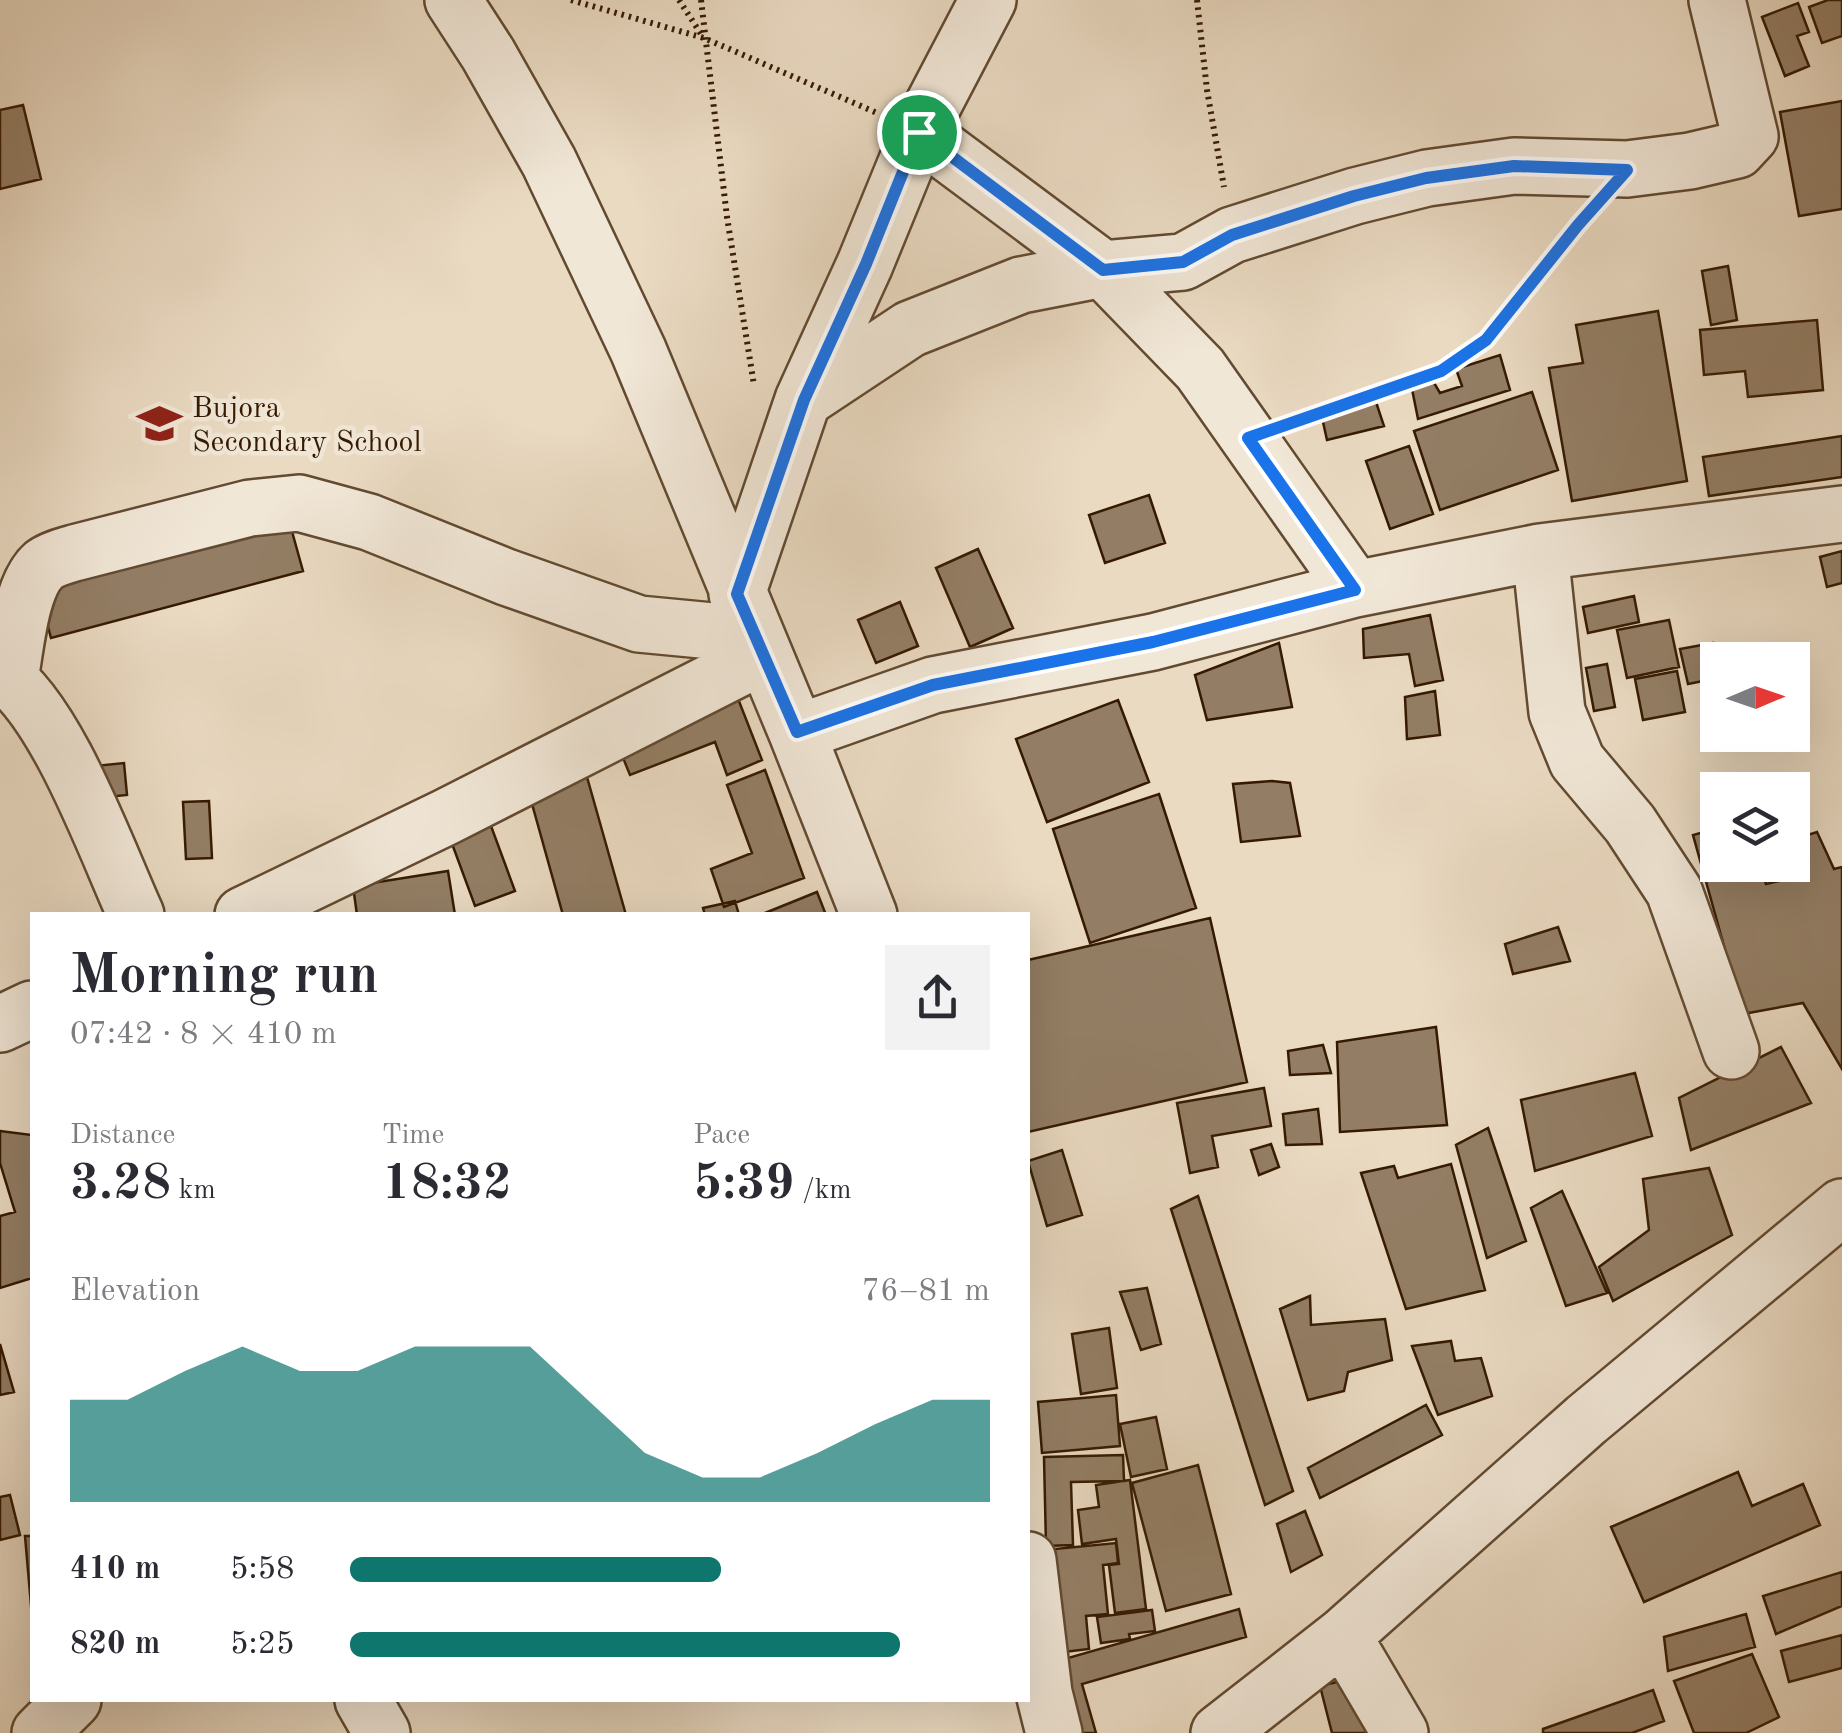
<!DOCTYPE html>
<html lang="en">
<head>
<meta charset="utf-8">
<style>
	:root { --surface:#fff; --page:#f2f2f3; --text:#2b2b33; --muted:#7c7c81; --accent:#0f766e }
	body { margin:0; font-family:"Old Standard TT",serif; background:var(--page); color:var(--text); height:100vh; display:flex; flex-direction:column; font-size:38px; white-space:nowrap }
	* { box-sizing:border-box; margin:0 }
	p { font-size:32px; color:var(--muted) }
	.icon { flex:none; width:55px; height:55px; fill:none; stroke:currentColor; stroke-width:2; stroke-linecap:round; stroke-linejoin:round }
	.map { position:relative; flex:1; overflow:hidden }
	.sheet { position:absolute; left:30px; top:912px; width:1000px; height:790px; display:flex; flex-direction:column; background:var(--surface); border-radius:0px; box-shadow:0 10px 40px #0002 }
	.sheet>* { flex:none }
	.needle { width:65px; rotate:88deg }
	.fabs { position:absolute; left:1700px; top:642px; display:grid; gap:20px }
	.fabs a { display:grid; place-items:center; width:110px; height:110px; border-radius:0px; background:var(--surface); box-shadow:0 10px 40px #0002; font-size:50px }
	.pin { position:absolute; display:grid; place-items:center; width:85px; height:85px; color:#fff; margin:-42px; border:5px solid #fff; border-radius:50%; box-shadow:0 2px 10px #0007 }
	.round { display:grid; place-items:center; flex:none; width:105px; height:105px; border-radius:0px; background:var(--page) }
	.summary { display:flex; align-items:center; justify-content:space-between; height:170px; padding:0 40px }
	h1 { font-size:55px; font-weight:700; line-height:75px }
	.stats { display:grid; grid-template-columns:repeat(3,1fr); gap:15px; height:170px; padding:10px 40px }
	.stats div { display:grid; align-content:center }
	.stats b { font-size:50px; font-weight:700 }
	.stats small { font-size:28px; font-weight:400 }
	.stats p { font-size:28px }
	.chart { height:280px; padding:20px 40px }
	.chart p { display:flex; justify-content:space-between }
	.chart svg { width:100%; height:180px; margin-top:10px; fill:var(--accent); opacity:.7 }
	ul { padding:0 40px; list-style:none; font-size:32px }
	li { display:grid; grid-template-columns:160px 120px 1fr; align-items:center; height:75px }
	li i { height:25px; border-radius:12px; background:var(--accent) }
	.map>svg:first-child { display:block }
</style>
</head>
<body>
<div class="map">
<svg width="1842" height="1733" viewBox="0 0 1842 1733">
	<rect width="100%" height="100%" fill="#eadac2"/>
	<filter id="stains"><feTurbulence type="fractalNoise" baseFrequency=".002" numOctaves="4"/><feColorMatrix values="0 0 0 0 .2 0 0 0 0 .09 0 0 0 0 .02 0 0 0 .5 -.17"/></filter>
	<radialGradient id="worn" r=".72"><stop offset=".6" stop-color="#630" stop-opacity="0"/><stop offset="1" stop-color="#630" stop-opacity=".3"/></radialGradient>
	<path fill="#937e65" stroke="#351a01" stroke-width="2.5" d="M1828 0H1842V36L1822 43 1809 7Z
		M1798 3 1809 32 1797 36 1809 66 1785 76 1762 17Z
		M1842 101V209L1799 216 1780 112Z
		M23 105 41 179 0 189V110Z
		M1728 266 1737 320 1711 325 1702 271Z
		M1658 311 1687 481 1572 501 1549 368 1583 363 1576 325Z
		M1817 320 1823 390 1748 397 1745 371 1704 375 1700 330Z
		M1500 355 1510 390 1418 419 1412 389 1433 381 1440 393 1462 386 1456 369Z
		M1532 392 1558 470 1440 510 1414 431Z
		M1375 399 1384 426 1327 440 1321 413Z
		M1842 436V477L1709 496 1703 457Z
		M1409 446 1433 514 1390 529 1366 461Z
		M1149 495 1165 543 1105 563 1089 515Z
		M288 517 303 571 51 638 36 583Z
		M978 549 1013 628 970 647 936 568Z
		M1842 551V583L1827 587 1820 557Z
		M1634 596 1639 622 1588 633 1583 607Z
		M900 602 918 646 876 663 858 620Z
		M1430 615 1443 680 1415 686 1409 654 1364 658 1363 629Z
		M1669 620 1679 667 1627 678 1617 630Z
		M1279 643 1292 707 1207 720 1195 675Z
		M1713 643 1718 678 1688 684 1680 649Z
		M1607 664 1615 707 1594 711 1586 668Z
		M1677 671 1685 712 1643 720 1635 679Z
		M735 691 762 760 727 775 715 742 630 775 615 738Z
		M1435 691 1440 735 1407 739 1405 697Z
		M1118 700 1149 782 1047 822 1016 739Z
		M124 763 127 795 98 798 95 766Z
		M765 770 804 878 724 907 711 869 752 853 727 785Z
		M587 777 626 915H563L529 793Z
		M1272 781 1290 783 1300 836 1241 842 1233 784Z
		M1159 794 1196 908 1090 943 1053 829Z
		M209 801 212 858 186 859 183 802Z
		M491 826 515 891 475 906 451 841Z
		M1718 828V865H1760L1766 884 1801 876 1792 857V840L1817 832 1834 869 1842 867V1069L1803 1003 1743 1014 1693 835Z
		M448 871 455 915H357L353 886Z
		M817 892 826 915H766L765 913Z
		M735 901 739 915H705L703 908Z
		M1210 918 1247 1082 1028 1132V960Z
		M1558 927 1570 961 1513 974 1505 944Z
		M1436 1027 1447 1125 1340 1132 1337 1042Z
		M1323 1045 1331 1073 1290 1075 1288 1051Z
		M1781 1047 1811 1103 1691 1150 1679 1098Z
		M1635 1073 1652 1136 1535 1171 1521 1100Z
		M1264 1088 1271 1126 1212 1136 1218 1167 1190 1173 1177 1103Z
		M1318 1109 1322 1144 1286 1145 1283 1114Z
		M1488 1128 1526 1241 1487 1258 1456 1145Z
		M0 1131 32 1135V1278L0 1288V1216L15 1212 0 1163Z
		M1271 1144 1279 1167 1259 1175 1251 1150Z
		M1062 1150 1082 1215 1047 1226 1028 1161Z
		M1451 1164 1485 1290 1406 1309 1361 1173 1394 1166 1398 1178Z
		M1709 1168 1732 1235 1613 1301 1599 1267 1649 1230 1643 1179Z
		M1562 1191 1607 1293 1566 1306 1531 1208Z
		M1198 1196 1293 1491 1265 1505 1171 1209Z
		M1147 1288 1161 1344 1141 1350 1120 1292Z
		M1310 1296 1311 1325 1385 1319 1392 1360 1348 1372 1344 1391 1308 1400 1280 1309Z
		M1109 1328 1117 1388 1081 1394 1072 1334Z
		M1451 1341 1455 1361 1481 1358 1492 1396 1438 1415 1412 1346Z
		M0 1344 14 1392 0 1395Z
		M1116 1395 1120 1446 1042 1453 1038 1402Z
		M1426 1405 1442 1435 1320 1498 1308 1468Z
		M1156 1417 1167 1469 1131 1477 1120 1424Z
		M1123 1455 1124 1481 1071 1482 1073 1545 1046 1546 1044 1457Z
		M1198 1465 1231 1594 1166 1611 1132 1483Z
		M1738 1472 1752 1506 1803 1484 1820 1525 1644 1602 1611 1527Z
		M1130 1480 1146 1609 1115 1613 1109 1565 1119 1564 1116 1539 1082 1544 1078 1510 1099 1507 1096 1485Z
		M10 1495 20 1535 0 1540V1497Z
		M1305 1511 1322 1555 1291 1572 1277 1524Z
		M25 1536H32V1617Z
		M1116 1543 1118 1563 1103 1565 1108 1614 1086 1616 1089 1649 1055 1653 1044 1550Z
		M1842 1572V1606L1776 1634 1763 1596Z
		M1239 1609 1246 1637 1082 1684 1096 1733H1066L1047 1664Z
		M1152 1610 1155 1631 1129 1634 1130 1639 1101 1643 1097 1617Z
		M1746 1614 1755 1647 1668 1671 1664 1637Z
		M1842 1635V1668L1789 1682 1781 1651Z
		M1752 1654 1779 1717 1746 1733H1694L1674 1681Z
		M1362 1676 1375 1733H1332L1320 1686Z
		M1653 1690 1664 1721 1632 1733H1543V1729Z"/>
	<g fill="none" stroke-linecap="round" stroke-linejoin="round">
		<defs>
			<path id="minor" d="M453 0 488 54 549 162 638 350 797 733 869 915
				M919 132 1103 269 1200 369 1355 589
				M803 400 910 329 1021 285 1103 269 1183 262 1232 235 1355 196 1427 178 1514 166 1627 169 1690 161 1737 150 1750 136 1717 0
				M1540 552 1557 712 1577 761 1630 824 1674 891 1731 1051
				M737 594 803 400 865 264 919 132 988 0
				M0 672C57 711 106 849 136 915
				M10 679C16 648 20 586 44 565 52 559 64 556 74 553L250 508 299 503 369 522 506 577 639 624 754 635
				M797 733 933 685 1153 642 1355 589 1540 552 1842 514
				M243 915 446 817 763 656
				M0 1024 32 1009
				M1028 1560 1044 1693 1054 1733
				M1343 1636 1400 1733
				M363 1700 382 1733
				M40 1733 73 1700
				M1219 1733 1343 1636 1586 1420 1842 1207"/>
		</defs>
		<use href="#minor" stroke="#624a31" stroke-width="60"/>
		<path stroke="#351a01" stroke-width="6" stroke-dasharray="2.5 5" stroke-linecap="butt" d="M571 0 704 38 877 113
			M679 0 703 37
			M701 0 727 217 754 385
			M1197 0 1207 90 1224 187
			M1297 421 1441 371 1485 341 1586 215"/>
		<use href="#minor" stroke="#f1e7d7" stroke-width="55"/>
	</g>
	<g fill="none" stroke-linecap="round" stroke-linejoin="round">
		<defs>
			<path id="route" d="M919 132 1103 270 1183 262 1232 235 1354 196 1426 178 1514 166 1627 170 1578 225 1486 340 1441 371 1248 438 1355 590 1153 642 933 685 797 732 737 594 804 400 866 264Z"/>
		</defs>
		<use href="#route" stroke="#fff" stroke-width="20"/>
		<use href="#route" stroke="#1a73e8" stroke-width="12"/>
	</g>
	<defs>
		<symbol id="school-bare" viewBox="-9 -9 18 18"><path d="M0-5L7-2L0 1L-7-2ZM-4 1L0 2.5L4 1V4Q0 6-4 4Z" fill="#8f2418" stroke="#f1e7d7" stroke-width="2.5" paint-order="stroke"/></symbol>
	</defs>
	<g fill-rule="evenodd">
		<use href="#school-bare" x="128" y="392" width="63" height="63"/>
	</g>
	<g text-anchor="middle" stroke-width="9" stroke-linejoin="round" paint-order="stroke">
		<g font-size="30" fill="#351a01" stroke="#f1e7d7" text-anchor="start">
			<text x="192" y="417">Bujora<tspan x="192" dy="34">Secondary School</tspan></text>
		</g>
	</g>
	<rect width="100%" height="100%" filter="url(#stains)"/>
	<rect width="100%" height="100%" fill="url(#worn)"/>
</svg>
<div class="fabs">
<a><svg class="needle" viewBox="-14 -14 28 28"><path d="M0-13l5 13h-10z" fill="#e53935"/><path d="M0 13l5-13h-10z" fill="#7c7c81"/></svg></a>
<a><svg class="icon" aria-label="layers" viewBox="0 0 24 24"><path d="M12 4l9 5-9 5-9-5zM3 14l9 5 9-5"/></svg></a>
</div>
<div class="pin" style="left:919px;top:132px;background:#1e9e55"><svg class="icon" aria-label="arrive" viewBox="0 0 24 24"><path d="M6 21V4h12l-3 4 3 4H6"/></svg></div>
<section class="sheet">
<div class="summary"><div><h1>Morning run</h1><p>07:42 · 8 × 410 m</p></div><a class="round"><svg class="icon" aria-label="share" viewBox="0 0 24 24"><path d="M12 15V3M7 8l5-5 5 5M5 13v7h14v-7"/></svg></a></div>
<div class="stats">
<div><p>Distance</p><b>3.28<small> km</small></b></div>
<div><p>Time</p><b>18:32</b></div>
<div><p>Pace</p><b>5:39<small> /km</small></b></div>
</div>
<div class="chart"><p><span>Elevation</span>76–81 m</p>
<svg viewBox="0 0 160 44" preserveAspectRatio="none"><path d="M0 44V19L10 19L20 12L30 6L40 12L50 12L60 6L70 6L80 6L90 19L100 32L110 38L120 38L130 32L140 25L150 19L160 19V44z"/></svg>
</div>
<ul>
<li><b>410 m</b>5:58<i style="width:58%"></i></li>
<li><b>820 m</b>5:25<i style="width:86%"></i></li>
</ul>
</section>
</div>
</body>
</html>
